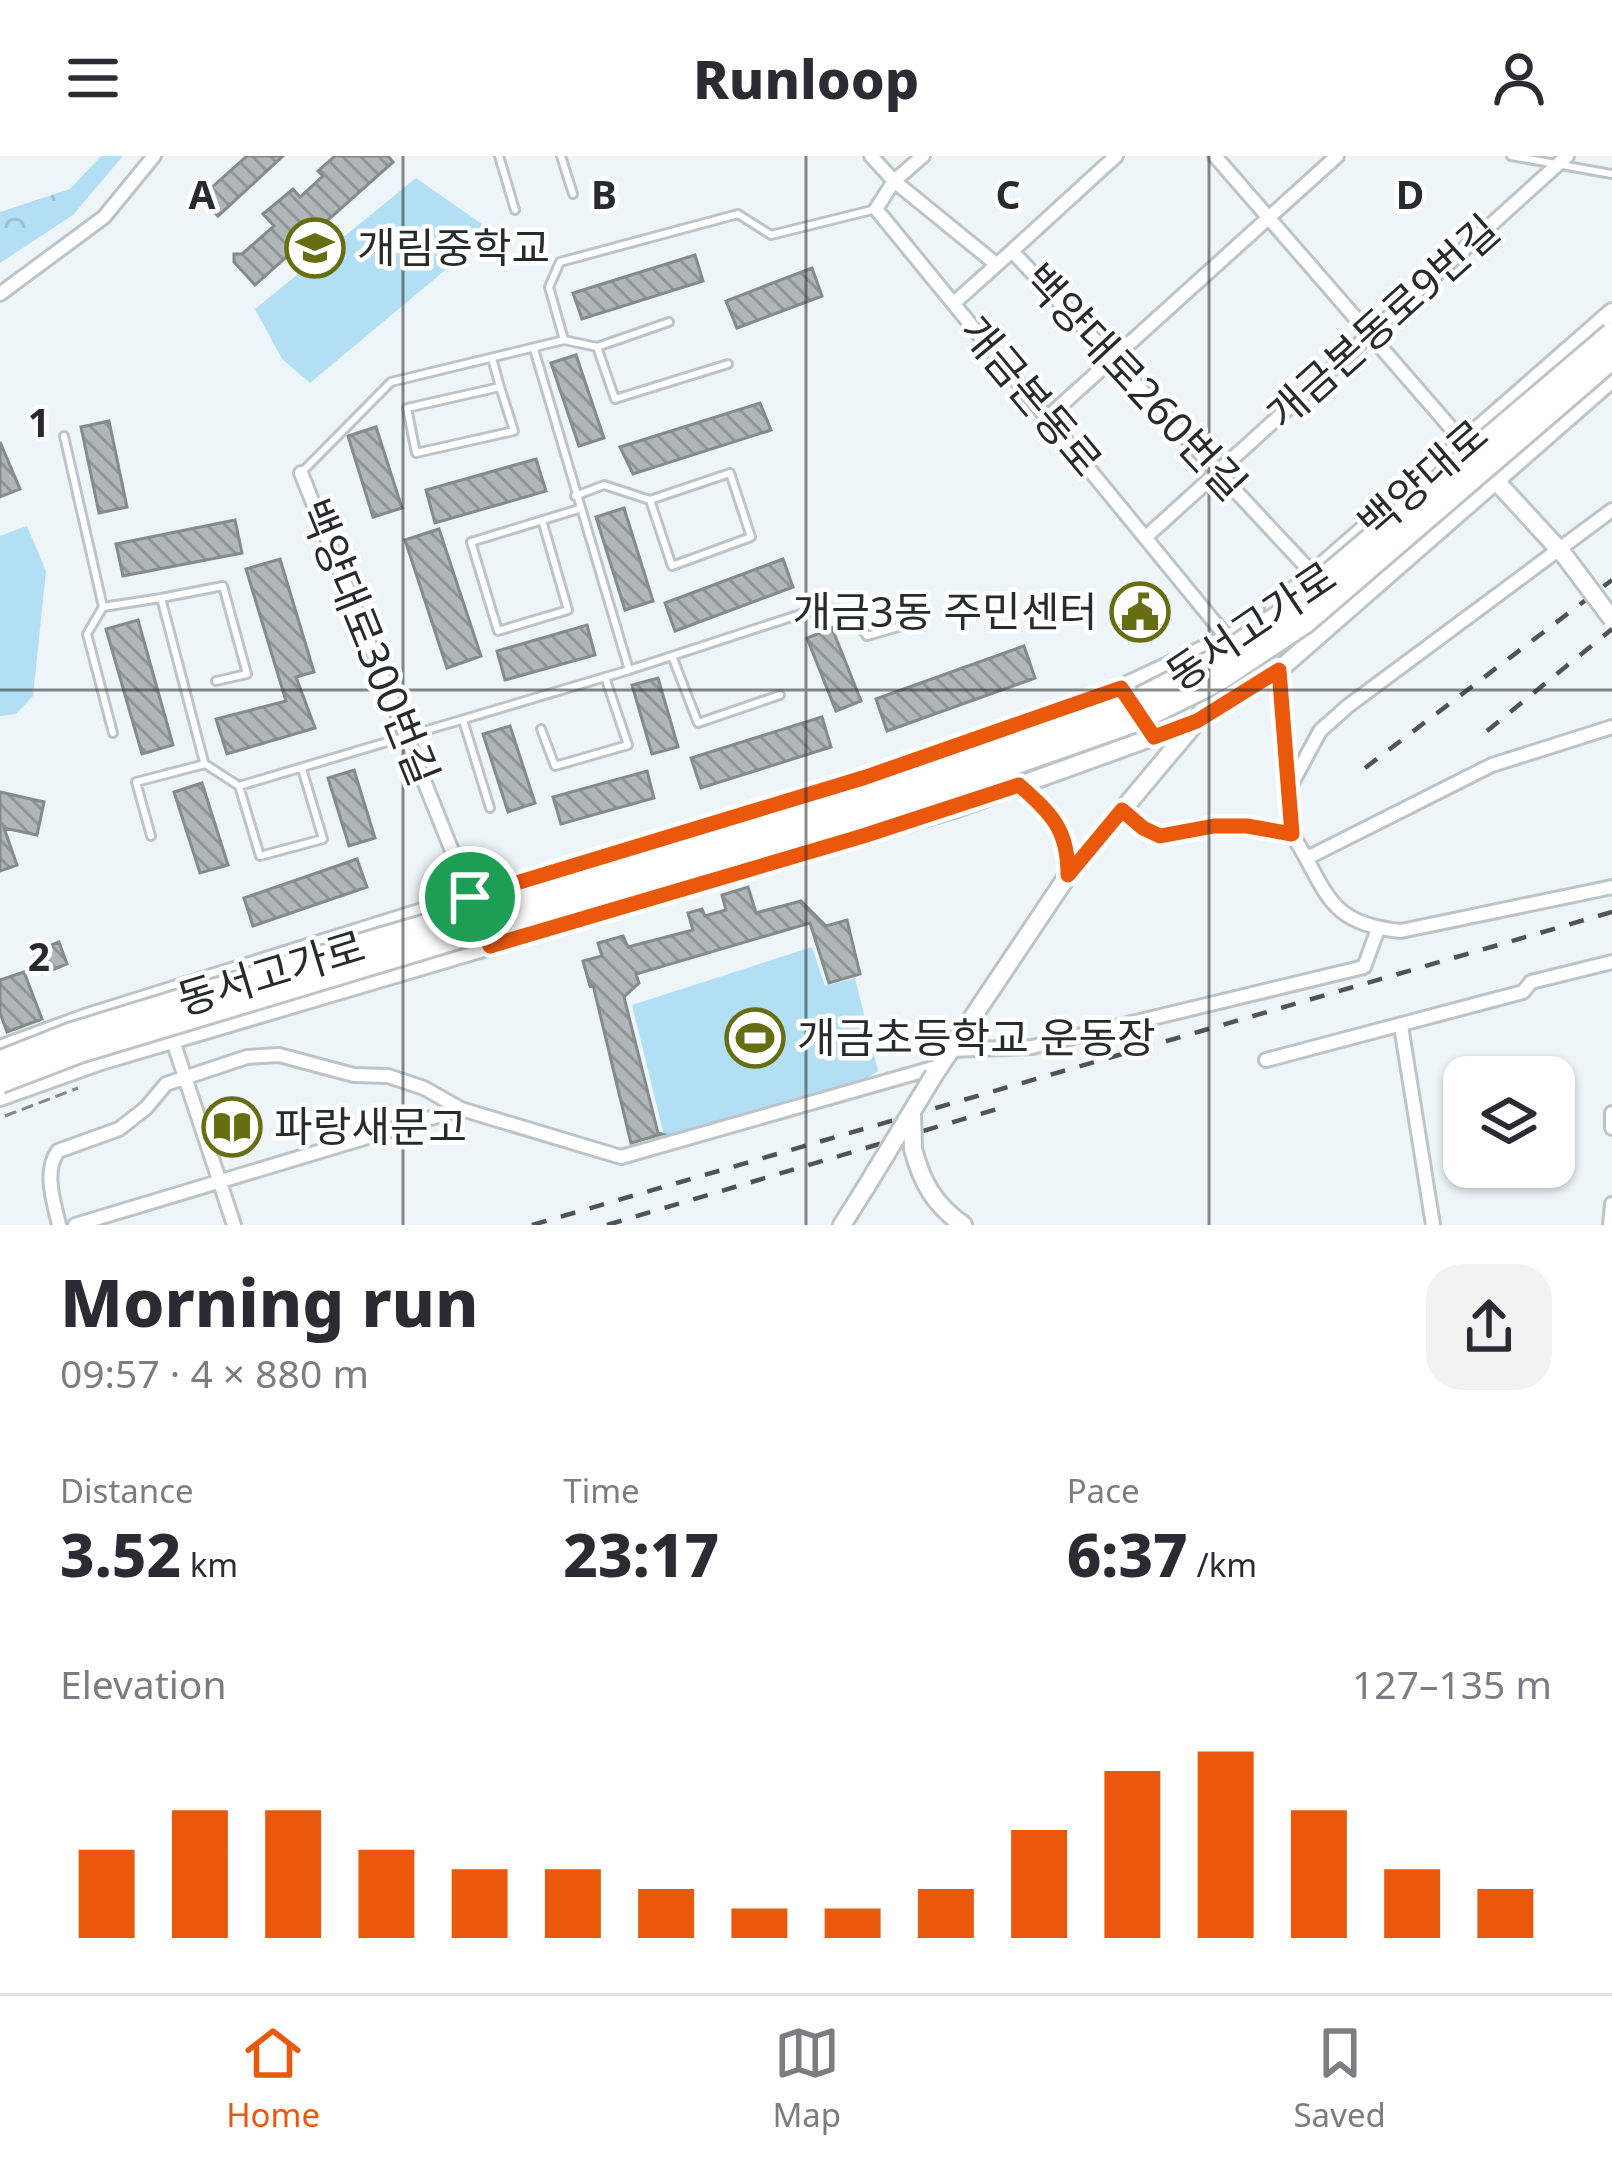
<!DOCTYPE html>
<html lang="en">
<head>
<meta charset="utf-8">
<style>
	:root { --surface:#fff; --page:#f2f2f3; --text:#2b2b33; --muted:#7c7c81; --line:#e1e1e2; --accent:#ea580c }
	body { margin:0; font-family:"Noto Sans","Noto Sans KR",sans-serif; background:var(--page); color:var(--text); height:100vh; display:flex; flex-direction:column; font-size:45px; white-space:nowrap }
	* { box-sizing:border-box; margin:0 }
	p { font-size:39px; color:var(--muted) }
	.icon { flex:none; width:66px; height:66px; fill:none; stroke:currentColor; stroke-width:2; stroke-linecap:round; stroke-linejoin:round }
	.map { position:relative; height:1069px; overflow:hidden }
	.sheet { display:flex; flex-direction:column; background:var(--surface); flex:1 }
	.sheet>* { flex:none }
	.controls { position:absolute; left:1443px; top:900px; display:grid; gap:24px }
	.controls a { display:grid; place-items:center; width:132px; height:132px; border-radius:24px; background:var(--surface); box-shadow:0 3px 9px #0004; font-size:60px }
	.pin { position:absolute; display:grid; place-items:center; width:102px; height:102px; color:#fff; margin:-51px; border:6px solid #fff; border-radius:50%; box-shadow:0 3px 12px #0007 }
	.round { display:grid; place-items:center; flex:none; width:126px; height:126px; border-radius:36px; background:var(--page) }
	.overview { display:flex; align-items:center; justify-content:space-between; height:204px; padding:0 60px }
	h1 { font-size:66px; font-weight:800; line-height:90px }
	.metrics { display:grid; grid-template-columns:repeat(3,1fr); gap:18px; height:204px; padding:12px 60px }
	.metrics div { display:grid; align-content:center }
	.metrics b { font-size:60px; font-weight:800 }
	.metrics small { font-size:33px; font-weight:400 }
	.metrics p { font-size:33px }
	.chart { height:336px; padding:24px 60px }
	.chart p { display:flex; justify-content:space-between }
	.chart svg { width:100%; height:216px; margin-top:12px; stroke:var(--accent); stroke-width:6 }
	header { display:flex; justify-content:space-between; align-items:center; height:156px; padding:0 60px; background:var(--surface); font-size:54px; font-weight:800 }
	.menu { display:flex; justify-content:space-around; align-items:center; height:168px; border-top:3px solid var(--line); background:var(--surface); font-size:33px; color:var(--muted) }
	.menu a { display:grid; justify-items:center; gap:6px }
	.menu .active { color:var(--accent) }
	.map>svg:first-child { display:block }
</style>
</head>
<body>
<header><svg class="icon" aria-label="menu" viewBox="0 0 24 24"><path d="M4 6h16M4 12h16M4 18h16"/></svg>Runloop<svg class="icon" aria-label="person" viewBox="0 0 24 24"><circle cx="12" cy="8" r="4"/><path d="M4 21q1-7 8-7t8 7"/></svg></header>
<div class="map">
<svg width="1612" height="1069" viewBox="0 0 1612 1069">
	<defs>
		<pattern id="forest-crowns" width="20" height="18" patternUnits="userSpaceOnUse" patternTransform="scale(3)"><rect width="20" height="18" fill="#b3dff4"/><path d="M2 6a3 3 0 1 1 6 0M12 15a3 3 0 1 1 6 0" fill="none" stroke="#9ac0d1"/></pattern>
		<pattern id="building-back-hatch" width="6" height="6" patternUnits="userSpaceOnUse" patternTransform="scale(3)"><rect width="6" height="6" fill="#b0b7b8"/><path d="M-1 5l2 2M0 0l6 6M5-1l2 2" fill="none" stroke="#8f9596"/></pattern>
	</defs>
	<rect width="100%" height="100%" fill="#eef5f8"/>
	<path fill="#b3dff4" d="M416 22 492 75 310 227 282 203 255 153Z
		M27 370 46 415 33 540 16 558 0 560V380Z
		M812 791 825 830 855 822 878 915 845 935 665 983 632 849Z"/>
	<path fill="url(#forest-crowns)" d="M101 0H123L73 59 0 107V56L70 33Z"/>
	<path fill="url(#building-back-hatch)" stroke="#848b8c" stroke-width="3" d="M247 0H283L218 60 201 41Z
		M335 0H388L393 6 255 129 234 106V98H242L274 70 263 58 293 33 300 41 323 20 318 15Z
		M695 99 703 125 582 163 573 137Z
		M812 112 822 140 737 172 726 145Z
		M576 199 604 282 579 290 551 207Z
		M760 247 771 274 633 318 620 291Z
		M109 265 127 351 99 357 81 271Z
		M376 271 402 352 373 361 348 280Z
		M0 286 20 333 0 341Z
		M536 303 546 335 435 367 426 334Z
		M624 352 653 445 625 454 596 361Z
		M235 364 242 397 123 420 116 388Z
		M439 373 481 500 447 512 405 384Z
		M280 403 314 516 296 521 315 572 227 598 216 563 286 545 246 413Z
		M783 403 793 431 675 475 665 447Z
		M138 464 173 589 142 598 106 473Z
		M587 469 595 499 505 524 497 495Z
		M832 472 861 545 836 555 807 482Z
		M1024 490 1035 522 887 575 876 543Z
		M658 522 678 591 652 598 632 529Z
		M822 561 831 591 701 632 691 602Z
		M510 570 535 647 508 656 483 578Z
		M354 614 375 682 349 690 328 622Z
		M647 615 654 642 561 668 553 641Z
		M202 627 228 709 200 717 174 636Z
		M0 636 44 646 37 679 4 672 17 709 0 715Z
		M357 703 367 731 253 770 244 742Z
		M748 731 756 757 801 745 826 770 847 764 860 818 829 827 810 767 636 818 639 827 624 841 658 977 662 978 631 987 593 829 590 830 583 805 602 800 598 787 623 780 628 791 693 774 688 757 702 753 705 760 726 754 722 739Z
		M59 786 67 808 42 818 33 796Z
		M24 816 42 863 7 876 0 857V824Z"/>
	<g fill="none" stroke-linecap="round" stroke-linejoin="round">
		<defs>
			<path id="service" d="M499 0 515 54
				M561 0 573 38
				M1511 0 1612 18
				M564 184 549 131 560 106 738 58 771 79 876 53
				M597 191 615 243 728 208
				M534 193 629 514
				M492 202 500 231 407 252 416 297 514 275 500 231
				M64 280 103 451
				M301 317 391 226 564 184 597 191 669 166
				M575 340 604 329 650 344 730 317 751 381 672 410 650 344
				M542 364 568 454 498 475 471 386 579 353
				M161 442 223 430 247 518 216 525
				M672 500 698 567 780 539
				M463 564 490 652
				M541 573 555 610 628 589 605 521
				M113 577 87 478 103 451 161 442 204 606
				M239 630 260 700 323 683 302 613
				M151 680 136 626 205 608 239 630 629 514 819 452 847 454 867 480 919 465"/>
			<path id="minor" d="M871 0 894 25 996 108
				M923 0 894 25 876 53 1229 484
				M1215 0 1464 287
				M1012 95 1116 0
				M0 138 104 61 154 0
				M954 147 1012 95 1313 418
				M1048 261 1337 0
				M301 317 472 745
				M1147 380 1567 0
				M1279 514 1290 628
				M1122 654 1160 680C1208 671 1244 669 1292 678 1328 735 1326 768 1401 775L1612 731
				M1292 678 1291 629 1320 575 1348 550 1612 354
				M1307 702 1492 609 1612 571
				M1401 870 1433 1069
				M173 885 234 1069
				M950 894 1032 891 1364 811 1378 773
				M1266 904 1523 836 1531 826 1612 806
				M1612 957V972
				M59 1069C54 1046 43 1016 58 995L119 973 146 952 166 928 247 901 279 899 354 919 388 920 424 932 461 953
				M75 1069 461 953 621 1001 940 910
				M1610 1069 1612 1048"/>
			<path id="secondary" d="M1497 326 1564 399
				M1274 452 1612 156
				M1019 629C1052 658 1068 674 1068 718
				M0 893 85 862 470 741 866 621 1121 532 1243 475
				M934 919 1068 719 1197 565 1223 522
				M0 941 101 905 957 652 1197 565 1279 514 1612 223
				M913 993C922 1027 934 1048 963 1069
				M842 1069 866 1031"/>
		</defs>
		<use href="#service" stroke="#bdc4c7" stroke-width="12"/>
		<use href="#minor" stroke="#bdc4c7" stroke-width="18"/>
		<use href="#secondary" stroke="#bdc4c7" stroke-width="22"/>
		<path stroke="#84898b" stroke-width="3" stroke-dasharray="12 6" stroke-linecap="butt" d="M5 960 78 932"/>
		<use href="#service" stroke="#fff" stroke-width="6"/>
		<use href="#minor" stroke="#fff" stroke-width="12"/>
		<use href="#secondary" stroke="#fff" stroke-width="16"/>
		<path stroke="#505455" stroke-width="4.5" stroke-dasharray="15 15" stroke-linecap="butt" d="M1487 575 1612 473
			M1365 612 1612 424
			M532 1069 1612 756
			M607 1069 997 953"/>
		<defs>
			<path id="secondary-bridge" d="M1564 399 1612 463
				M912 958 913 993
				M866 1031 934 919"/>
			<path id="trunk-bridge" d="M0 906 71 878 374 785 877 637 1139 543 1221 501 1284 457 1612 178
				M0 926 81 895 885 653 1137 564 1218 524 1305 466 1612 202"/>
		</defs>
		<use href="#secondary-bridge" stroke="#bdc4c7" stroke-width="22" stroke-linecap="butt"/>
		<use href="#trunk-bridge" stroke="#bdc4c7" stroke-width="27" stroke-linecap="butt"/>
		<use href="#secondary-bridge" stroke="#fff" stroke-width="16"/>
		<use href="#trunk-bridge" stroke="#fff" stroke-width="21"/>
	</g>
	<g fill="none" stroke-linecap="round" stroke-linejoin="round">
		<defs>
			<path id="route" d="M1279 514 1292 678 1247 670H1214L1160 680 1143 672 1122 654 1068 719C1068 674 1053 659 1019 629L863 680 490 790 470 741 866 621 1121 532 1154 581 1197 565Z"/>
		</defs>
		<use href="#route" stroke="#fff" stroke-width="24"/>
		<use href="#route" stroke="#ea580c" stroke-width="15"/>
	</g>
	<path fill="none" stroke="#282b2c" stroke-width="3" stroke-opacity="0.55" d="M403 0V1069M806 0V1069M1209 0V1069M0 534H1612"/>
	<defs>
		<symbol id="school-ring" viewBox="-11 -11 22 22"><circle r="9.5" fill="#fff" stroke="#676d11" stroke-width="1.5"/><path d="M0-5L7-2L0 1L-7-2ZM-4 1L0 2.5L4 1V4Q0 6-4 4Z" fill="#676d11"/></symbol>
		<symbol id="civic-ring" viewBox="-11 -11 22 22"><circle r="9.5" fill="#fff" stroke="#676d11" stroke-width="1.5"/><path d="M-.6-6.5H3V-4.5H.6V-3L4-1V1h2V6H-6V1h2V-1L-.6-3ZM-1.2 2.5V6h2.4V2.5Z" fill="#676d11"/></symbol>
		<symbol id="stadium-ring" viewBox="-11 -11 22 22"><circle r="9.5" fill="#fff" stroke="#676d11" stroke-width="1.5"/><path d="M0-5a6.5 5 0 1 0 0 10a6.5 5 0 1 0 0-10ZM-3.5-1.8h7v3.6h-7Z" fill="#676d11"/></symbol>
		<symbol id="library-ring" viewBox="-11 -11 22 22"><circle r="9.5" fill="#fff" stroke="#676d11" stroke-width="1.5"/><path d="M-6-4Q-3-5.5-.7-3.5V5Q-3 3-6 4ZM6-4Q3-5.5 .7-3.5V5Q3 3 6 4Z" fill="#676d11"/></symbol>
	</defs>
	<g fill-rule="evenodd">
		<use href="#school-ring" x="282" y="59" width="66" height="66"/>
		<use href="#civic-ring" x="1107" y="423" width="66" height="66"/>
		<use href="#stadium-ring" x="722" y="849" width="66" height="66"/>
		<use href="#library-ring" x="199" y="938" width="66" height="66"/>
	</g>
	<g text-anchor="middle" stroke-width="9" stroke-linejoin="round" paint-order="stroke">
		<g font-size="42" fill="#282b2c" stroke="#fff" text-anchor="start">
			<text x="357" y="107">개림중학교</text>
			<text x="1098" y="471" text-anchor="end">개금3동 주민센터</text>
			<text x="797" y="897">개금초등학교 운동장</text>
			<text x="274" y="986">파랑새문고</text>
		</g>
		<g font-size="42" fill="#282b2c" stroke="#fff">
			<text transform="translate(1383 166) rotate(-42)" y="15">개금본동로9번길</text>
			<text transform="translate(1135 226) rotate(47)" y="15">백양대로260번길</text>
			<text transform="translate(1031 240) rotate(50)" y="15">개금본동로</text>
			<text transform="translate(1423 323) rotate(-41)" y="15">백양대로</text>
			<text transform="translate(1251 470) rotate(-34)" y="15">동서고가로</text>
			<text transform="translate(369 486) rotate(68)" y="15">백양대로300번길</text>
			<text transform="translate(271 817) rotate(-17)" y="15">동서고가로</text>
		</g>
	</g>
	<g font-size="39" text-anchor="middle" font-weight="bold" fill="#282b2c" stroke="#fff" stroke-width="9" stroke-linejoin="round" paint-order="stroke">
		<text x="202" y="53">A</text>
		<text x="604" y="53">B</text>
		<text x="1008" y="53">C</text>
		<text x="1410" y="53">D</text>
		<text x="39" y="281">1</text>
		<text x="39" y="815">2</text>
	</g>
</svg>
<div class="controls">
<a><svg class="icon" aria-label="layers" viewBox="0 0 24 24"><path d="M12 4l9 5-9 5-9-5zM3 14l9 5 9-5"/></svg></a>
</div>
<div class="pin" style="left:470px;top:741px;background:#1e9e55"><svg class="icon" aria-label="arrive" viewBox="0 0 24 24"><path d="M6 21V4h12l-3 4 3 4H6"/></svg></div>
</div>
<section class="sheet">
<div class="overview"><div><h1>Morning run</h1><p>09:57 · 4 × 880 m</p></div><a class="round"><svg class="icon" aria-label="share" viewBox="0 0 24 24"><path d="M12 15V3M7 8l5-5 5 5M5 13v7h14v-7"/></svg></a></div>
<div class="metrics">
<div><p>Distance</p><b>3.52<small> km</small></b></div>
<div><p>Time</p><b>23:17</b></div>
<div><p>Pace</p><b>6:37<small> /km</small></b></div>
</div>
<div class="chart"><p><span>Elevation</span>127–135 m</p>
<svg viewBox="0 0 160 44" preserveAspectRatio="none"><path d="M5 44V26M15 44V18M25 44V18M35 44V26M45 44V30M55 44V30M65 44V34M75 44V38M85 44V38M95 44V34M105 44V22M115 44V10M125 44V6M135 44V18M145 44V30M155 44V34"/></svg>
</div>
</section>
<nav class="menu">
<a class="active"><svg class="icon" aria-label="home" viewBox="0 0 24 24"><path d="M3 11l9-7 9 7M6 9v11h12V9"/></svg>Home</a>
<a><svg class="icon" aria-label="map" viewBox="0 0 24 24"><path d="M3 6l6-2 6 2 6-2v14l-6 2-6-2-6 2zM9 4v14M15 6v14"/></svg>Map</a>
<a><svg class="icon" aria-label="saved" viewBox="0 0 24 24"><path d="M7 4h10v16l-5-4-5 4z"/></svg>Saved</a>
</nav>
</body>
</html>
